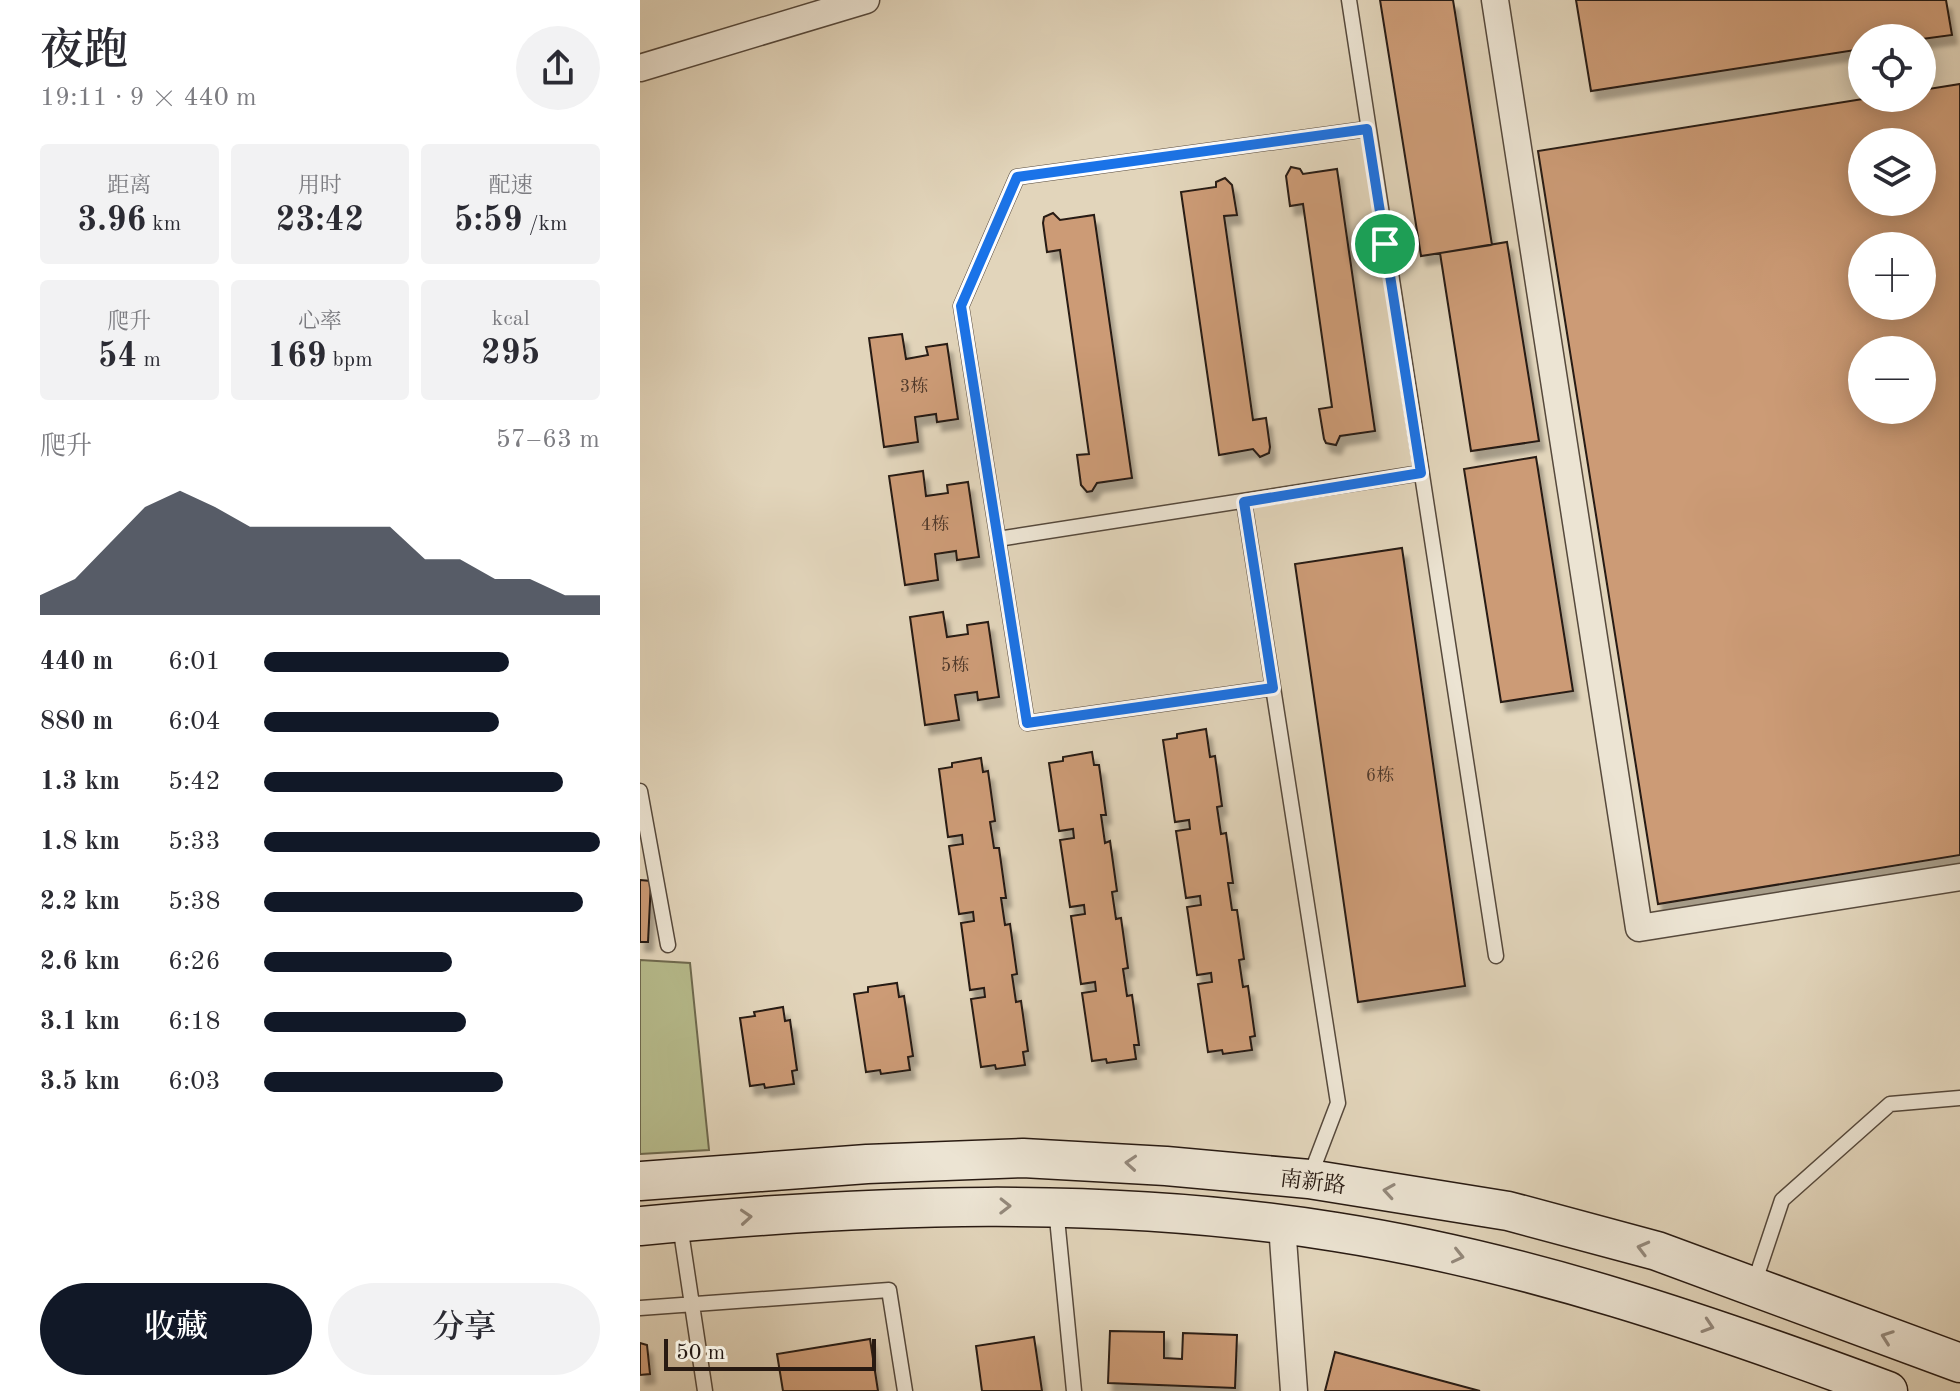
<!DOCTYPE html>
<html lang="zh">
<head>
<meta charset="utf-8">
<style>
	:root { --surface:#fff; --page:#f2f2f3; --text:#2b2b33; --muted:#7c7c81; --accent:#111827 }
	body { margin:0; font-family:"Old Standard TT","Noto Serif SC",serif; background:var(--page); color:var(--text); height:100vh; display:flex; flex-direction:column; font-size:30px; white-space:nowrap }
	* { box-sizing:border-box; margin:0 }
	p { font-size:26px; color:var(--muted) }
	.icon { flex:none; width:44px; height:44px; fill:none; stroke:currentColor; stroke-width:2; stroke-linecap:round; stroke-linejoin:round }
	.map { position:relative; flex:1; overflow:hidden }
	.side { display:flex; flex-direction:column; background:var(--surface); width:640px }
	.side>* { flex:none }
	.controls { position:absolute; left:1208px; top:24px; display:grid; gap:16px }
	.controls a { display:grid; place-items:center; width:88px; height:88px; border-radius:50%; background:var(--surface); box-shadow:0 4px 20px #0003; font-size:40px }
	.scale { position:absolute; left:24px; bottom:20px; width:212px; box-sizing:border-box; padding-left:8px; border:4px solid #281a12; border-top:0; font-size:22px; line-height:28px; white-space:nowrap; color:#281a12; -webkit-text-stroke:6px #ece4d3; paint-order:stroke }
	.pin { position:absolute; display:grid; place-items:center; width:68px; height:68px; color:#fff; margin:-34px; border:4px solid #fff; border-radius:50%; box-shadow:0 2px 8px #0007 }
	.round { display:grid; place-items:center; flex:none; width:84px; height:84px; border-radius:42px; background:var(--page) }
	.overview { display:flex; align-items:center; justify-content:space-between; height:136px; padding:0 40px }
	h1 { font-size:44px; font-weight:600; line-height:60px }
	.stats { display:grid; grid-template-columns:repeat(3,1fr); gap:12px; height:136px; padding:8px 40px }
	.stats div { display:grid; align-content:center; border-radius:8px; background:var(--page); text-align:center }
	.stats b { font-size:34px; font-weight:600 }
	.stats small { font-size:22px; font-weight:400 }
	.stats p { font-size:22px }
	.chart { height:224px; padding:16px 40px }
	.chart p { display:flex; justify-content:space-between }
	.chart svg { width:100%; height:144px; margin-top:8px; fill:var(--accent); opacity:.7 }
	.action { display:flex; gap:16px; margin-top:auto; padding:16px 40px }
	.action a { flex:1; height:92px; border-radius:48px; background:var(--accent); color:#fff; font-size:32px; font-weight:600; line-height:92px; text-align:center }
	.action a+a { background:var(--page); color:var(--text) }
	ul { padding:0 40px; list-style:none; font-size:26px }
	li { display:grid; grid-template-columns:128px 96px 1fr; align-items:center; height:60px }
	li i { height:20px; border-radius:10px; background:var(--accent) }
	main { display:flex; flex:1; min-height:0 }
	.map>svg:first-child { display:block }
</style>
</head>
<body>
<main>
<section class="side">
<div class="overview"><div><h1>夜跑</h1><p>19:11 · 9 × 440 m</p></div><a class="round"><svg class="icon" aria-label="share" viewBox="0 0 24 24"><path d="M12 15V3M7 8l5-5 5 5M5 13v7h14v-7"/></svg></a></div>
<div class="stats">
<div><p>距离</p><b>3.96<small> km</small></b></div>
<div><p>用时</p><b>23:42</b></div>
<div><p>配速</p><b>5:59<small> /km</small></b></div>
</div>
<div class="stats">
<div><p>爬升</p><b>54<small> m</small></b></div>
<div><p>心率</p><b>169<small> bpm</small></b></div>
<div><p>kcal</p><b>295</b></div>
</div>
<div class="chart"><p><span>爬升</span>57–63 m</p>
<svg viewBox="0 0 160 44" preserveAspectRatio="none"><path d="M0 44V38L10 33L20 22L30 11L40 6L50 11L60 17L70 17L80 17L90 17L100 17L110 27L120 27L130 33L140 33L150 38L160 38V44z"/></svg>
</div>
<ul>
<li><b>440 m</b>6:01<i style="width:73%"></i></li>
<li><b>880 m</b>6:04<i style="width:70%"></i></li>
<li><b>1.3 km</b>5:42<i style="width:89%"></i></li>
<li><b>1.8 km</b>5:33<i style="width:100%"></i></li>
<li><b>2.2 km</b>5:38<i style="width:95%"></i></li>
<li><b>2.6 km</b>6:26<i style="width:56%"></i></li>
<li><b>3.1 km</b>6:18<i style="width:60%"></i></li>
<li><b>3.5 km</b>6:03<i style="width:71%"></i></li>
</ul>
<div class="action"><a>收藏</a><a>分享</a></div>
</section>
<div class="map">
<svg width="1320" height="1391" viewBox="0 0 1320 1391">
	<defs>
		<filter id="shadow"><feDropShadow dx="5" dy="9" stdDeviation="2" flood-color="#0004"/></filter>
	</defs>
	<rect width="100%" height="100%" fill="#e2d5bb"/>
	<filter id="stains"><feTurbulence type="fractalNoise" baseFrequency=".0025" numOctaves="4"/><feColorMatrix values="0 0 0 0 .2 0 0 0 0 .09 0 0 0 0 .02 0 0 0 .5 -.17"/></filter>
	<radialGradient id="worn" r=".72"><stop offset=".6" stop-color="#630" stop-opacity="0"/><stop offset="1" stop-color="#630" stop-opacity=".3"/></radialGradient>
	<path fill="#b7bc8d" stroke="#706b50" stroke-width="2" d="M0 960 50 963 69 1150 0 1154Z"/>
	<path fill="#cc9b76" stroke="#281a12" stroke-width="2" fill-rule="evenodd" filter="url(#shadow)" d="M740 0H813L852 245 781 256Z
		M936 0H1306L1312 35 1282 39 1222 38V49L951 91Z
		M1320 84V855L1018 904 898 151 1229 98H1282V90ZM1222 142H1282V202H1222ZM1222 246H1282V306H1222ZM1222 350H1282V410H1222Z
		M651 167 660 169 663 174 697 169 735 431 700 436 696 445 686 443 684 439 679 409 692 407 663 204 650 206 646 176Z
		M585 178 592 185 597 215 584 216 613 420 626 418 630 447 629 453 620 457 613 449 579 455 541 192 576 187V182Z
		M413 213 420 220 454 215 492 478 457 483 452 491 447 492 441 485 437 455 449 454 420 250 407 252 403 223 404 217Z
		M867 242 899 441 831 451 800 253Z
		M262 334 266 359 288 355 286 347 307 344 318 419 297 422 296 414 275 417 278 442 244 447 229 338Z
		M896 457 933 691 861 702 824 469Z
		M283 471 286 496 308 493 307 485 328 482 339 557 317 560 316 551 295 554 298 580 265 585 249 476Z
		M762 548 825 986 718 1002 655 564Z
		M303 612 307 637 328 634 327 625 348 622 359 697 338 700 337 692 315 695 319 720 285 725 270 617Z
		M566 729 570 757 575 756 582 806 577 807 581 834 586 833 593 883H588L592 910H597L604 959 599 960 603 987 608 986 615 1036 610 1037 612 1050 583 1054 582 1050 568 1052 558 984 572 982 571 973 557 975 547 907 561 905 560 896 546 898 536 831 550 829 549 820 535 822 523 740 537 738V734Z
		M452 752 454 765H459L466 815H461L465 843 470 841 477 891 472 892 476 919 481 918 488 968 483 969 487 996 492 995 499 1045H494L496 1059 467 1063 466 1059 452 1061 442 993 456 991 455 982 441 984 431 916 445 914 444 905 430 907 420 840 434 838 433 829 419 831 409 763 423 761V757Z
		M341 758 343 772 348 771 355 821 350 822 354 848H359L366 898H361L365 925 370 924 377 974 372 975 376 1002 381 1001 388 1051 383 1052 385 1065 356 1069 355 1065 341 1067 331 999 345 997 344 988 330 990 321 923 334 921 333 912 319 914 309 846 323 844 322 835 308 837 299 769 312 767V763Z
		M0 880 11 881 8 942H0Z
		M257 983 259 997 264 996 273 1056 268 1057 270 1070 241 1074 240 1070 226 1072 214 994 228 992V987Z
		M143 1007 145 1021 150 1020 157 1070 152 1071 154 1084 125 1088 124 1084 110 1086 100 1018 115 1016 114 1012Z
		M470 1331 524 1332V1358L542 1359 543 1333 597 1335 595 1388 468 1383Z
		M394 1337 402 1391H342L336 1346Z
		M230 1339 238 1391H143L137 1354Z
		M0 1343 7 1345 10 1374 0 1375Z
		M695 1352 840 1391H685Z"/>
	<g fill="none" stroke-linecap="round" stroke-linejoin="round">
		<defs>
			<path id="service" d="M709 0 856 956
				M604 502 698 1103 669 1179
				M358 539 781 473
				M633 688 387 723 321 306 377 177 727 129
				M0 791 28 945
				M416 1208 434 1391
				M40 1225 65 1391
				M1113 1287 1142 1200 1250 1104 1320 1098
				M0 1308 249 1290 265 1391"/>
			<path id="minor" d="M855 0 999 928 1320 877
				M0 68 226 0
				M642 1225 654 1391"/>
			<path id="secondary" d="M0 1181 227 1164 383 1158 526 1166 669 1179 868 1211 1017 1251 1320 1363
				M0 1226C231 1204 465 1195 696 1232 887 1262 1068 1324 1248 1391"/>
		</defs>
		<use href="#service" stroke="#56493c" stroke-width="17"/>
		<use href="#minor" stroke="#56493c" stroke-width="29"/>
		<use href="#secondary" stroke="#281a12" stroke-width="41"/>
		<use href="#service" stroke="#ece4d3" stroke-width="14"/>
		<use href="#minor" stroke="#ece4d3" stroke-width="26"/>
		<use href="#secondary" stroke="#ece4d3" stroke-width="38"/>
	</g>
	<defs><path id="oneway-chevron" d="M-2-3.5L2.5 0L-2 3.5" fill="none" stroke-width="1.6" stroke-linecap="round" stroke-linejoin="round" transform="scale(2)"/></defs>
	<g stroke="#94897c">
		<use href="#oneway-chevron" transform="translate(491 1163) rotate(-176)"/>
		<use href="#oneway-chevron" transform="translate(749 1191) rotate(-171)"/>
		<use href="#oneway-chevron" transform="translate(365 1206) rotate(1)"/>
		<use href="#oneway-chevron" transform="translate(106 1217) rotate(-4)"/>
		<use href="#oneway-chevron" transform="translate(1003 1248) rotate(-165)"/>
		<use href="#oneway-chevron" transform="translate(818 1256) rotate(13)"/>
		<use href="#oneway-chevron" transform="translate(1068 1326) rotate(18)"/>
		<use href="#oneway-chevron" transform="translate(1247 1337) rotate(-160)"/>
	</g>
	<g fill="none" stroke-linecap="round" stroke-linejoin="round">
		<defs>
			<path id="route" d="M727 129 781 473 604 502 633 688 387 723 321 306 377 177Z"/>
		</defs>
		<use href="#route" stroke="#fff" stroke-width="16"/>
		<use href="#route" stroke="#1a73e8" stroke-width="10"/>
	</g>
	<g text-anchor="middle" stroke-width="7" stroke-linejoin="round" paint-order="stroke">
		<g font-size="18" fill="#513a2b">
			<text x="274" y="392">3栋</text>
			<text x="295" y="530">4栋</text>
			<text x="315" y="671">5栋</text>
			<text x="740" y="781">6栋</text>
		</g>
		<g font-size="22" fill="#281a12" stroke="#ece4d3">
			<text transform="translate(673 1181) rotate(7)" y="8">南新路</text>
		</g>
	</g>
	<rect width="100%" height="100%" filter="url(#stains)"/>
	<rect width="100%" height="100%" fill="url(#worn)"/>
</svg>
<div class="controls">
<a><svg class="icon" aria-label="locate" viewBox="0 0 24 24"><circle cx="12" cy="12" r="6"/><path d="M12 2v4M12 18v4M2 12h4M18 12h4"/></svg></a>
<a><svg class="icon" aria-label="layers" viewBox="0 0 24 24"><path d="M12 4l9 5-9 5-9-5zM3 14l9 5 9-5"/></svg></a>
<a>+</a>
<a>−</a>
</div>
<div class="scale">50 m</div>
<div class="pin" style="left:745px;top:244px;background:#1e9e55"><svg class="icon" aria-label="arrive" viewBox="0 0 24 24"><path d="M6 21V4h12l-3 4 3 4H6"/></svg></div>
</div>
</main>
</body>
</html>
